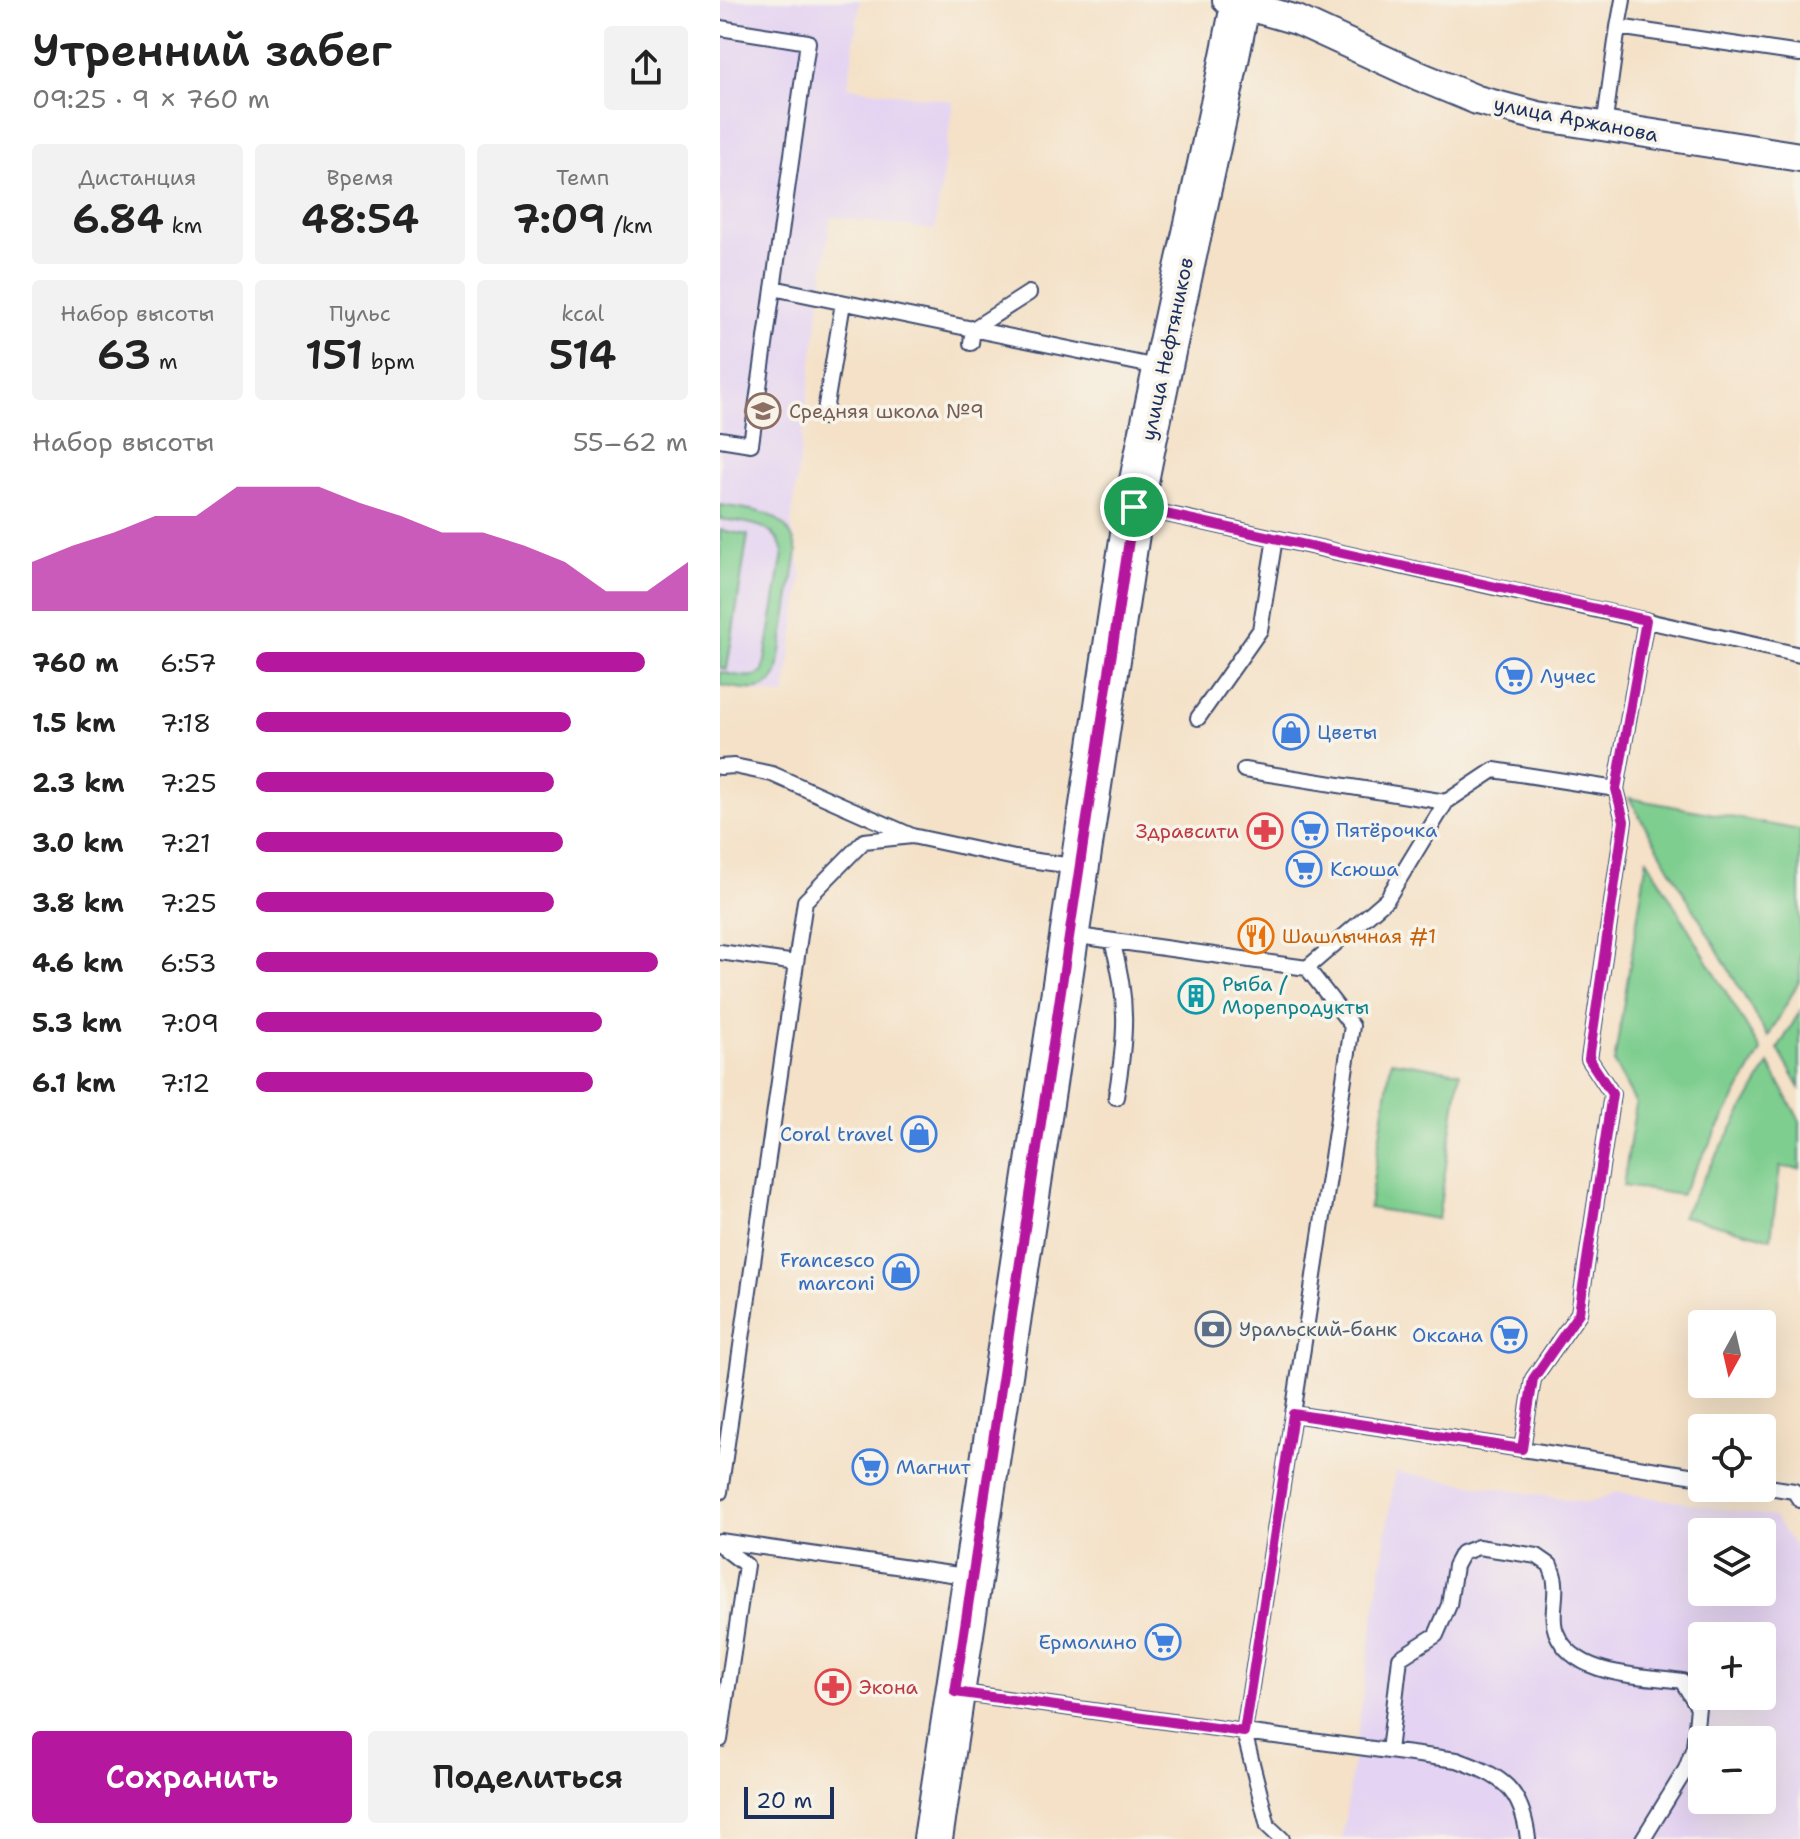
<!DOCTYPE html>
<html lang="ru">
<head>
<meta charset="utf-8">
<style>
	:root { --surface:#fff; --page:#f2f2f2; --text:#222; --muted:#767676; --accent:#b5179e }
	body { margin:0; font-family:"Shantell Sans",sans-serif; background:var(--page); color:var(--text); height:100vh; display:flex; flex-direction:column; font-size:30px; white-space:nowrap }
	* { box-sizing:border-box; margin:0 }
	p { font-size:26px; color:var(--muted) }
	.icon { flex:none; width:44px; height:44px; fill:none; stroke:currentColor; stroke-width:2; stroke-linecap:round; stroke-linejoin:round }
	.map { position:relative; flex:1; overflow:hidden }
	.sheet { display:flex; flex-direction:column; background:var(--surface); width:720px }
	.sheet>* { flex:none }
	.needle { width:52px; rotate:188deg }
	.controls { position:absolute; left:968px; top:1310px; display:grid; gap:16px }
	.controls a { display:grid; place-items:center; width:88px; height:88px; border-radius:8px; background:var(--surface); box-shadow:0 8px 32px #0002; font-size:40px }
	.scale { position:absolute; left:24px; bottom:20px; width:90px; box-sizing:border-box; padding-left:8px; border:4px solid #1b2f5e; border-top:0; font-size:22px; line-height:28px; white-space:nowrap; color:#1b2f5e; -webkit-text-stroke:6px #f7f3e8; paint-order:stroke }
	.pin { position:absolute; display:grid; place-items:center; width:68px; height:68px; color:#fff; margin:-34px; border:4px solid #fff; border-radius:50%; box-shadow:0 2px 8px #0007 }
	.round { display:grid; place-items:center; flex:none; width:84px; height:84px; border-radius:8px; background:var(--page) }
	.summary { display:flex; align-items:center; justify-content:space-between; height:136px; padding:0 32px }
	h1 { font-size:44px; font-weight:600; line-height:60px }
	.figures { display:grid; grid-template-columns:repeat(3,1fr); gap:12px; height:136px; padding:8px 32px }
	.figures div { display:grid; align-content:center; border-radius:8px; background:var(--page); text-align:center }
	.figures b { font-size:40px; font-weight:600 }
	.figures small { font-size:22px; font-weight:400 }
	.figures p { font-size:22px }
	.chart { height:224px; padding:16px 32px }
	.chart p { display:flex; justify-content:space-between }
	.chart svg { width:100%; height:144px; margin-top:8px; fill:var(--accent); opacity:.7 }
	.cta { display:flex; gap:16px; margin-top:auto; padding:16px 32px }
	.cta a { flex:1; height:92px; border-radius:8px; background:var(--accent); color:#fff; font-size:32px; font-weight:600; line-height:92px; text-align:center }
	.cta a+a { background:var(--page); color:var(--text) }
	ul { padding:0 32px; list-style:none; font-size:26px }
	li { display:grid; grid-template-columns:128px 96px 1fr; align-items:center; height:60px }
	li i { height:20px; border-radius:10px; background:var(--accent) }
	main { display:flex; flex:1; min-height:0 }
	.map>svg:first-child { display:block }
</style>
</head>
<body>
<main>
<section class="sheet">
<div class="summary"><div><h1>Утренний забег</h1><p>09:25 · 9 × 760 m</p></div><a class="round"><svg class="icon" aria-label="share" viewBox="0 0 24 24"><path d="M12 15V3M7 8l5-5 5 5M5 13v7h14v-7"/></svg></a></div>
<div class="figures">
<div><p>Дистанция</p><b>6.84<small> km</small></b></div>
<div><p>Время</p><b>48:54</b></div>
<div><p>Темп</p><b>7:09<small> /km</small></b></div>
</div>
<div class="figures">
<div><p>Набор высоты</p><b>63<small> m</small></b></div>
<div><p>Пульс</p><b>151<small> bpm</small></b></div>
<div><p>kcal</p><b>514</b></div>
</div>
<div class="chart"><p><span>Набор высоты</span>55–62 m</p>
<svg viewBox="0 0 160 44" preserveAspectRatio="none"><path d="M0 44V29L10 24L20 20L30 15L40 15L50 6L60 6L70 6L80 11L90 15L100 20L110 20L120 24L130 29L140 38L150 38L160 29V44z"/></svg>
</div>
<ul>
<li><b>760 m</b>6:57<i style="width:90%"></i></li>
<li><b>1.5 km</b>7:18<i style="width:73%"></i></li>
<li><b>2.3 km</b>7:25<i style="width:69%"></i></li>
<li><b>3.0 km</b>7:21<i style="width:71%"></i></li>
<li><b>3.8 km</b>7:25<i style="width:69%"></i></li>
<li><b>4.6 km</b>6:53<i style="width:93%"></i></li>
<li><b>5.3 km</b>7:09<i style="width:80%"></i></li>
<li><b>6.1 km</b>7:12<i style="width:78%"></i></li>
</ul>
<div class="cta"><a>Сохранить</a><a>Поделиться</a></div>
</section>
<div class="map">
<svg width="1080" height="1839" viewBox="0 0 1080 1839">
	<rect width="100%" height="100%" fill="#f7f3e8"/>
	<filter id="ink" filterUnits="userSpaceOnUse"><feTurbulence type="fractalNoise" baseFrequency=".0125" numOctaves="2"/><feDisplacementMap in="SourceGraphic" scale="16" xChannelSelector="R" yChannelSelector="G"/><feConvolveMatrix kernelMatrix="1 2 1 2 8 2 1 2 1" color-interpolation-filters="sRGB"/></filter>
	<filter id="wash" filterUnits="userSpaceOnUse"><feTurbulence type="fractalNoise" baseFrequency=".006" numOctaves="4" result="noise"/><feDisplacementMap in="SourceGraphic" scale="32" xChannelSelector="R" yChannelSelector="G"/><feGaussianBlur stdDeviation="1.8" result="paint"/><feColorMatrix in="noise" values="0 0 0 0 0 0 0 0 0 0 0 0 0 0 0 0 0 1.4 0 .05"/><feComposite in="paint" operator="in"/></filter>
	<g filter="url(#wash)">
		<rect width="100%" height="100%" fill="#f4e1c7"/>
		<path fill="#e4d3f2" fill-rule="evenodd" d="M0 0H140L128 87 233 101 215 230 111 217 71 524 82 576 65 696 0 686Z
			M675 1472 868 1503 897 1492 1054 1517 1080 1554V1833L1075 1839H622ZM982 1532H1042V1592H982ZM982 1636H1042V1696H982ZM982 1740H1042V1800H982Z"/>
		<path fill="#7ece8f" stroke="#4c7e76" stroke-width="2" d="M0 505C36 511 68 510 77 552L58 670C49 698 23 689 0 685V672C13 674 32 681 43 672L63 553C57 522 25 523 0 519Z
			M0 530 28 535 7 669 0 668Z
			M909 798 1080 830V980L1048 1037Z
			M927 859 1041 1051 961 1195 903 1186 916 1104 894 1063Z
			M1080 1011V1088L1058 1049Z
			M671 1061 740 1072 718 1219 649 1208Z
			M1049 1064 1080 1121V1169L1060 1167 1051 1238 962 1216Z"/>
	</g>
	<g filter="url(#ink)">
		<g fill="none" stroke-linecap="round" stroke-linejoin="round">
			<defs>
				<path id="lane" d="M898 27 903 0
					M0 28 88 42 31 444 0 439
					M884 127 898 27 1080 54
					M53 288 442 368
					M251 343 253 329 309 293
					M104 417 123 303
					M415 507 1080 655
					M926 620 896 789 904 821 869 1059 892 1094 859 1313 813 1379 802 1449 982 1477
					M478 718 540 630 555 538
					M0 767 14 766 52 774 192 836 295 858 360 867
					M524 770 726 802
					M351 935 587 968 632 1026 573 1414
					M392 941C409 999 406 1038 396 1097
					M0 952 76 963 0 1492
					M76 963 85 901 144 841 192 836
					M587 968 667 899 726 802 774 770 896 789
					M802 1449 573 1414 524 1732 737 1760C782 1776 802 1788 808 1839
					M1042 1486 1074 1491 1080 1500
					M0 1541 252 1577
					M0 1545 26 1565 0 1740
					M236 1692 524 1732 548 1826 562 1839
					M669 1751 680 1658 716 1635 729 1605 735 1566 742 1553 758 1547 817 1556 830 1565C832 1571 835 1577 835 1583 837 1599 830 1616 836 1632 854 1678 922 1675 962 1681L978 1707 974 1747 966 1769 923 1839"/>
				<path id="street" d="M507 0 577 20 699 76 757 100 818 116 1080 157"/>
				<path id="secondary" d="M213 1839 414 507C446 337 489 170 521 0"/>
			</defs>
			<use href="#lane" stroke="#3c4a6e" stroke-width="18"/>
			<use href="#street" stroke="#3c4a6e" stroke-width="32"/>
			<use href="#secondary" stroke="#3c4a6e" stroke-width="42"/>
			<use href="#lane" stroke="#fff" stroke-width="14"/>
			<use href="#street" stroke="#fff" stroke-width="28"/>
			<use href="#secondary" stroke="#fff" stroke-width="38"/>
		</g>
	</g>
	<g fill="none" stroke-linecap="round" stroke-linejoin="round" filter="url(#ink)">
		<defs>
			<path id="route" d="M414 507 926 620 896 789 904 821 869 1059 892 1094 859 1313 813 1379 802 1449 573 1414 524 1732 235 1692Z"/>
		</defs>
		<use href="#route" stroke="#fff" stroke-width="16"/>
		<use href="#route" stroke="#b5179e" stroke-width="10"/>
	</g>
	<defs>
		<symbol id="school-ring" viewBox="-11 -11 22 22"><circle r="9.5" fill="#f7f3e8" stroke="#8d6e63" stroke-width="1.5"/><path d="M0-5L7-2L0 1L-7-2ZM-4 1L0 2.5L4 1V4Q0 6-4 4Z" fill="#8d6e63"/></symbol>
		<symbol id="supermarket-ring" viewBox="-11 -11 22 22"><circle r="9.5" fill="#f7f3e8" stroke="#3f7fe0" stroke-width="1.5"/><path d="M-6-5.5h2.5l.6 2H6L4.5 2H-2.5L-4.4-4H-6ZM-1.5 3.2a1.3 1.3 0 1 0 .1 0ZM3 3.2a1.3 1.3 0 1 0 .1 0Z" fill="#3f7fe0"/></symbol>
		<symbol id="shop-ring" viewBox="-11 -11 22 22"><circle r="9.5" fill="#f7f3e8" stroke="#3f7fe0" stroke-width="1.5"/><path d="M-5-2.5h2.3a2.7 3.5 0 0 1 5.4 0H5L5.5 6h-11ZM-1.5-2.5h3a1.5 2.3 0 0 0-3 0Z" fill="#3f7fe0"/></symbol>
		<symbol id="pharmacy-ring" viewBox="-11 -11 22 22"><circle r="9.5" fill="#f7f3e8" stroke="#e0444e" stroke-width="1.5"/><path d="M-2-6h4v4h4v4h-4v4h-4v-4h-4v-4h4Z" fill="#e0444e"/></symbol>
		<symbol id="restaurant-ring" viewBox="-11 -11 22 22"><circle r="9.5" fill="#f7f3e8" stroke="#e8710a" stroke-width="1.5"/><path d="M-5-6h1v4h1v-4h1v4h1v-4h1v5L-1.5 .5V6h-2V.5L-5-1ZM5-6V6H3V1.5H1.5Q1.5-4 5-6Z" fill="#e8710a"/></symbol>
		<symbol id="building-ring" viewBox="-11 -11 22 22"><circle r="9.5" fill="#f7f3e8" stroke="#0f9aa8" stroke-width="1.5"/><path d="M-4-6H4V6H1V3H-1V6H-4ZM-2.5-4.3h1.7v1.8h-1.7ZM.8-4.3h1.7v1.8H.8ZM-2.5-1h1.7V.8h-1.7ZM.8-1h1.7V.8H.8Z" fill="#0f9aa8"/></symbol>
		<symbol id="bank-ring" viewBox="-11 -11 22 22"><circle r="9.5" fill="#f7f3e8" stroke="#5c6f8a" stroke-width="1.5"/><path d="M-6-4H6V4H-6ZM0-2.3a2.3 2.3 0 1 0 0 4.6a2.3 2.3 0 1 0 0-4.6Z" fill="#5c6f8a"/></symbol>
	</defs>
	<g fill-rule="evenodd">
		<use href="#school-ring" x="23" y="391" width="40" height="40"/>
		<use href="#supermarket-ring" x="774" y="656" width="40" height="40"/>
		<use href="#shop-ring" x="551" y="712" width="40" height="40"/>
		<use href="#supermarket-ring" x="570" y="810" width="40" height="40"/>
		<use href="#pharmacy-ring" x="525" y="811" width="40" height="40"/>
		<use href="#supermarket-ring" x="564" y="849" width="40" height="40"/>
		<use href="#restaurant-ring" x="516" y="916" width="40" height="40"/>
		<use href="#building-ring" x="456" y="976" width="40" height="40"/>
		<use href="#shop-ring" x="179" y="1114" width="40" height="40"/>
		<use href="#shop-ring" x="161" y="1252" width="40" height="40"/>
		<use href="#bank-ring" x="473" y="1309" width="40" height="40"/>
		<use href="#supermarket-ring" x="769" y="1315" width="40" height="40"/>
		<use href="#supermarket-ring" x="130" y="1447" width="40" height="40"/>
		<use href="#supermarket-ring" x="423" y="1622" width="40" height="40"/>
		<use href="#pharmacy-ring" x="93" y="1667" width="40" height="40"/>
	</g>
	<g text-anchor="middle" stroke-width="7" stroke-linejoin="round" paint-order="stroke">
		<g font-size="20" fill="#1b2f5e" stroke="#f7f3e8">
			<text transform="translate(856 119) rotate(11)" y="7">улица Аржанова</text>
			<text transform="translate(447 349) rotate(-78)" y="7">улица Нефтяников</text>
		</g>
		<g font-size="20" fill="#785e54" stroke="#f7f3e8" text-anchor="start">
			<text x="69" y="418">Средняя школа №9</text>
		</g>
		<g font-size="20" fill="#366cbe" stroke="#f7f3e8" text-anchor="start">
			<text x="820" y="683">Лучес</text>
			<text x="597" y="739">Цветы</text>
			<text x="616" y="837">Пятёрочка</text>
			<text x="610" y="876">Ксюша</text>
			<text x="173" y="1141" text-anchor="end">Coral travel</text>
			<text x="155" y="1267" text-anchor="end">Francesco<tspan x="155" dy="23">marconi</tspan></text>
			<text x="763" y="1342" text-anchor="end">Оксана</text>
			<text x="176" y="1474">Магнит</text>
			<text x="417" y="1649" text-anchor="end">Ермолино</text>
		</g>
		<g font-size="20" fill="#be3a42" stroke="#f7f3e8" text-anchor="end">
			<text x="519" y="838">Здравсити</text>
			<text x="139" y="1694" text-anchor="start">Экона</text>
		</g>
		<g font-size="20" fill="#c56008" stroke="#f7f3e8" text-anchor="start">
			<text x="562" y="943">Шашлычная #1</text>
		</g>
		<g font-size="20" fill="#0d838f" stroke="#f7f3e8" text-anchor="start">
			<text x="502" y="991">Рыба /<tspan x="502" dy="23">Морепродукты</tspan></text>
		</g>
		<g font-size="20" fill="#4e5e75" stroke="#f7f3e8" text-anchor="start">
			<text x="519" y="1336">Уральский-банк</text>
		</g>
	</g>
</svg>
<div class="controls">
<a><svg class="needle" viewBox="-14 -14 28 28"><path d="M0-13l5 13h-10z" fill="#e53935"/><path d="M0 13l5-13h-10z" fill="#767676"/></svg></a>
<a><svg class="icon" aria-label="locate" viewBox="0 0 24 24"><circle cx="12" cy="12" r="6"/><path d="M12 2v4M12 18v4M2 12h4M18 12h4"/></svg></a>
<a><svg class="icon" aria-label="layers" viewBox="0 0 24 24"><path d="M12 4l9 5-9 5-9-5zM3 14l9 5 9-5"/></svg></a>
<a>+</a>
<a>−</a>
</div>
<div class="scale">20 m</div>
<div class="pin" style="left:414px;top:507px;background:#1e9e55"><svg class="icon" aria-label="arrive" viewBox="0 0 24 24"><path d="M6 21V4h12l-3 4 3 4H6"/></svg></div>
</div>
</main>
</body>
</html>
